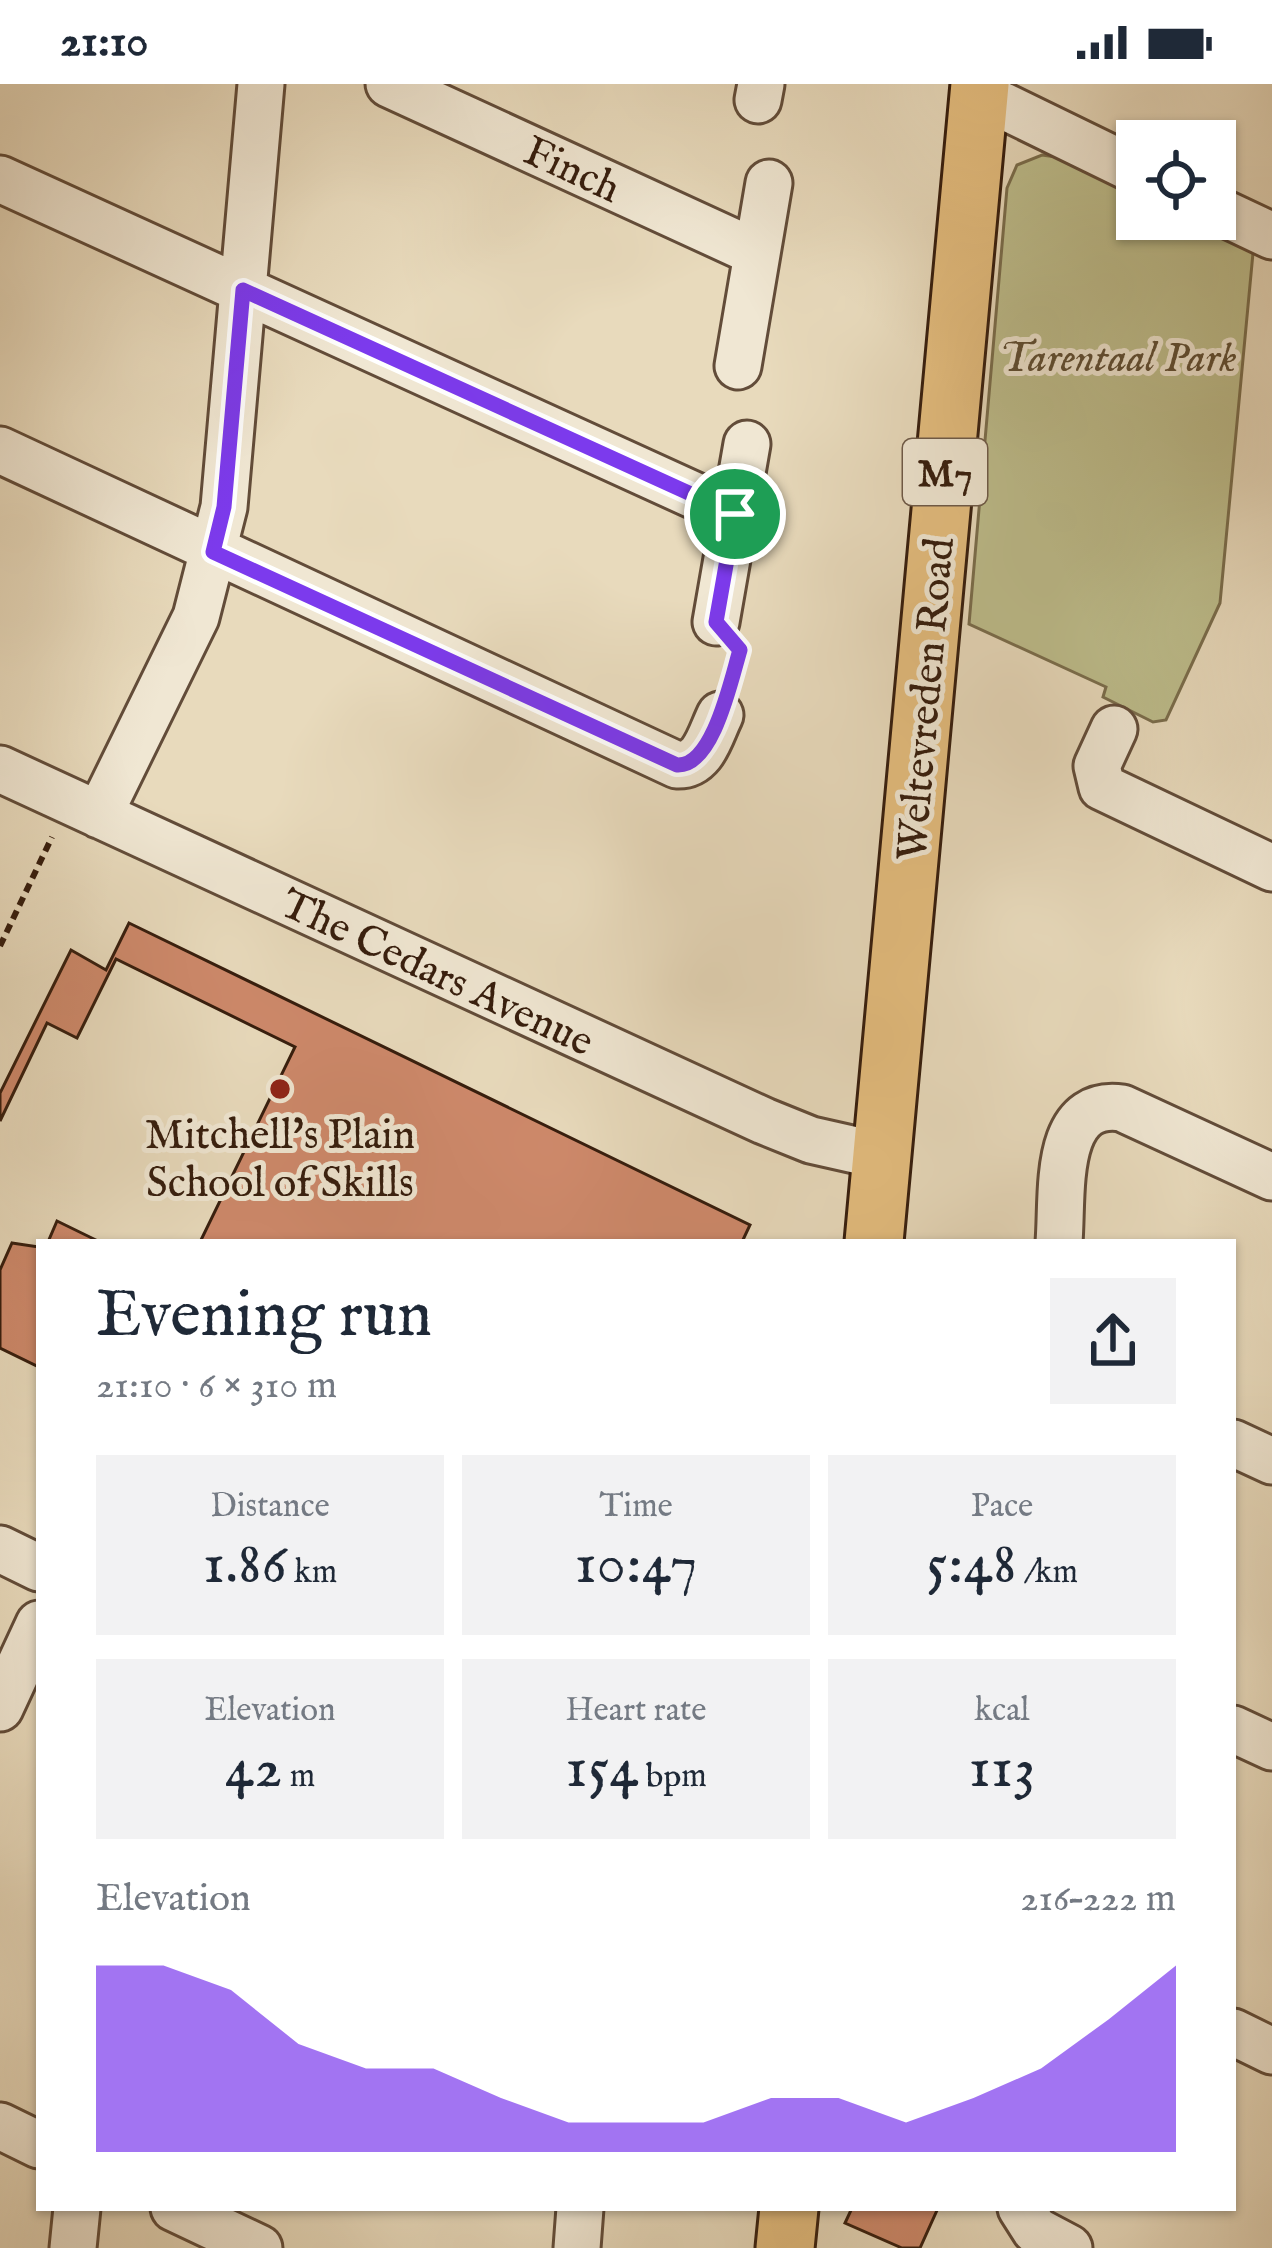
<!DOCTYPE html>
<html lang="en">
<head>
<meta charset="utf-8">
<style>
	:root { --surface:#fff; --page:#f2f2f3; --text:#1f2937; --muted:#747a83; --accent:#7c3aed }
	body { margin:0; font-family:"IM FELL English",serif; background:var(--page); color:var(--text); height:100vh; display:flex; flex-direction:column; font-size:45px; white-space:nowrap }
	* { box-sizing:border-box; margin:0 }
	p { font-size:39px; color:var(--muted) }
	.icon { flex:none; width:66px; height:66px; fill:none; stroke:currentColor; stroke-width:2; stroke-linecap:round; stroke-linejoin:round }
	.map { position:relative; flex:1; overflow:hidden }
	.side { position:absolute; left:36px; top:1155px; width:1200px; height:972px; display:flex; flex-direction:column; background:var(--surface); border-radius:0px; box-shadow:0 3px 9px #0004 }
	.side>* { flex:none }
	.controls { position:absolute; left:1116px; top:36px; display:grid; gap:24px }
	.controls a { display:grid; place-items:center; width:120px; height:120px; border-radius:0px; background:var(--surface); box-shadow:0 3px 9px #0004; font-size:60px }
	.pin { position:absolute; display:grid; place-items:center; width:102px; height:102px; color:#fff; margin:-51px; border:6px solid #fff; border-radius:50%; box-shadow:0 3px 12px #0007 }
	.round { display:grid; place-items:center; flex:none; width:126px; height:126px; border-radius:0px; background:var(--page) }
	.summary { display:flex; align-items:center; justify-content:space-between; height:204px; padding:0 60px }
	h1 { font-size:66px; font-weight:600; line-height:90px }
	.figures { display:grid; grid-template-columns:repeat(3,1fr); gap:18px; height:204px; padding:12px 60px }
	.figures div { display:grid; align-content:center; border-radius:0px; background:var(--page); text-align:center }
	.figures b { font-size:60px; font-weight:600 }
	.figures small { font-size:33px; font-weight:400 }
	.figures p { font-size:33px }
	.chart { height:336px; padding:24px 60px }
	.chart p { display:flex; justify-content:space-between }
	.chart svg { width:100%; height:216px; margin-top:12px; fill:var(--accent); opacity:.7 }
	.status { display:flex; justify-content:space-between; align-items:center; height:84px; padding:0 60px; background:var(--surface); direction:ltr }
	.status svg { height:33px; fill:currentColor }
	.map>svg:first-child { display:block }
</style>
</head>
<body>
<div class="status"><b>21:10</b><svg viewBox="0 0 49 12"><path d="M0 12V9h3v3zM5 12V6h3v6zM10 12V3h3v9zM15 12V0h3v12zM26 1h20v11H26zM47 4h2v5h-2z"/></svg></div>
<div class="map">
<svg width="1272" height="2164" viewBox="0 0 1272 2164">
	<rect width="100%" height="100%" fill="#e8dabc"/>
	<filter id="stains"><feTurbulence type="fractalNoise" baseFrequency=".00167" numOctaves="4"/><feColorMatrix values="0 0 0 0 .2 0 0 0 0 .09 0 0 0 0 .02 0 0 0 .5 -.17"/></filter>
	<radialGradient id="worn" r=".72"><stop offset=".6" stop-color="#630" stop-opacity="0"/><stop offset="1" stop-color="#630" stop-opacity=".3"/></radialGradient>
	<path fill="#bdbd8c" stroke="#7a6d4c" stroke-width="3" d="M1042 71 1056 73 1137 113V135H1183L1253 169 1220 519 1166 636 1153 638 1103 613 1106 603 969 540 1007 104 1017 81Z"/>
	<path fill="#ce896b" stroke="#361d0d" stroke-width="3" d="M129 839 750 1141 742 1158H200L295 963 116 875 77 954 47 939 0 1037V1009L71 866 106 886Z
		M57 1137 100 1158H48Z
		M12 1159 39 1163V1283L0 1264V1186Z
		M852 2124H938L920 2164H902L845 2139Z"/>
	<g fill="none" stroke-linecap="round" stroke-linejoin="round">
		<defs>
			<path id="minor" d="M389 0 757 169
				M979 10 1137 87
				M758 16 761 0
				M0 95 735 430
				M1215 125 1272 152
				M738 282 769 99
				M0 366 677 681C704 682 710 651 720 631
				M716 538 747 360
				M1114 645 1097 682 1102 703 1272 784
				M0 685 764 1037 811 1056 882 1072
				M99 731 196 533 224 423 261 0
				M1059 1158C1063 1110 1052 1014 1122 1024L1272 1093
				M1233 1359 1272 1377
				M0 1465 39 1484
				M0 1624 39 1540
				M1233 1645 1272 1663
				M1233 1948 1272 1967
				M0 2042 39 2061
				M174 2124 259 2164
				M1021 2124 1035 2146 1069 2164
				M73 2164 77 2124
				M577 2164 580 2124"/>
			<path id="major" d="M874 1158 980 0
				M785 2164 789 2124"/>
		</defs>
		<use href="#minor" stroke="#624c39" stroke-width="51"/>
		<use href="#major" stroke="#361d0d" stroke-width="63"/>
		<path stroke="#361d0d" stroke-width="6" stroke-dasharray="9 6" stroke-linecap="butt" d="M0 862 52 753"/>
		<use href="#minor" stroke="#f0e7d3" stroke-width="45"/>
		<use href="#major" stroke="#e4bd7e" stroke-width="57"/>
	</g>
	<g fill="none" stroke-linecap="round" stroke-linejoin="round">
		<defs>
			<path id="route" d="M243 206 735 430 716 538 740 566C731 596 713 683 677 681L213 468 224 423Z"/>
		</defs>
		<use href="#route" stroke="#fff" stroke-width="24"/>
		<use href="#route" stroke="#7c3aed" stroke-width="15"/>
	</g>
	<circle fill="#8f2418" stroke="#f0e7d3" stroke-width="4.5" cx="280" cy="1005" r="12"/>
	<g text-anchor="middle" stroke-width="10" stroke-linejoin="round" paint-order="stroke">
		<rect fill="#f0e7d3" stroke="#6e5a48" stroke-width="3" x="903" y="355" width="84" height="66" rx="9"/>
		<g font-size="39" font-weight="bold" fill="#361d0d">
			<text x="945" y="402">M7</text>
		</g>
		<g font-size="42" fill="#361d0d" stroke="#f0e7d3">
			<text transform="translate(573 84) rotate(25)" y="15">Finch</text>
			<text transform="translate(924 615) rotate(-85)" y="15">Weltevreden Road</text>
			<text transform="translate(438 887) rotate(25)" y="15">The Cedars Avenue</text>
		</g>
		<g font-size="42" font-style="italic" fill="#5e4d33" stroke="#f0e7d3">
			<text x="1118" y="287">Tarentaal Park</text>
		</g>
		<g font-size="42" fill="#361d0d" stroke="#f0e7d3">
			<text x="280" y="1064">Mitchell's Plain<tspan x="280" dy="48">School of Skills</tspan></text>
		</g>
	</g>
	<rect width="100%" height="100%" filter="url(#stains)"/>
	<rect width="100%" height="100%" fill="url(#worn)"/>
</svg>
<div class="controls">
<a><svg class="icon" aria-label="locate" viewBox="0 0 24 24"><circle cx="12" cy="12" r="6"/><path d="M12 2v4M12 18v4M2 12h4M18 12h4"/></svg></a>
</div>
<div class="pin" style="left:735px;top:430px;background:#1e9e55"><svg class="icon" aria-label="arrive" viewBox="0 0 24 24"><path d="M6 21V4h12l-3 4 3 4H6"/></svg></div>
<section class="side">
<div class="summary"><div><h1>Evening run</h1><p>21:10 · 6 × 310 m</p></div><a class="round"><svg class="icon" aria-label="share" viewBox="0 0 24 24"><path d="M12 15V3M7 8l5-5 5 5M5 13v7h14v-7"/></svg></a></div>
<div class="figures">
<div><p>Distance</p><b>1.86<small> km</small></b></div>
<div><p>Time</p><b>10:47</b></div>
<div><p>Pace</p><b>5:48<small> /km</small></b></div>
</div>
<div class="figures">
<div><p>Elevation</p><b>42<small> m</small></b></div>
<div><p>Heart rate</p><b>154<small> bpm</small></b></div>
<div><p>kcal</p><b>113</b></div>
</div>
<div class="chart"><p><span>Elevation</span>216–222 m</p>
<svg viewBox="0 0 160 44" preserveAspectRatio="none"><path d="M0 44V6L10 6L20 11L30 22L40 27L50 27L60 33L70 38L80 38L90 38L100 33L110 33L120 38L130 33L140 27L150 17L160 6V44z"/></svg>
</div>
</section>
</div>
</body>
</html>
